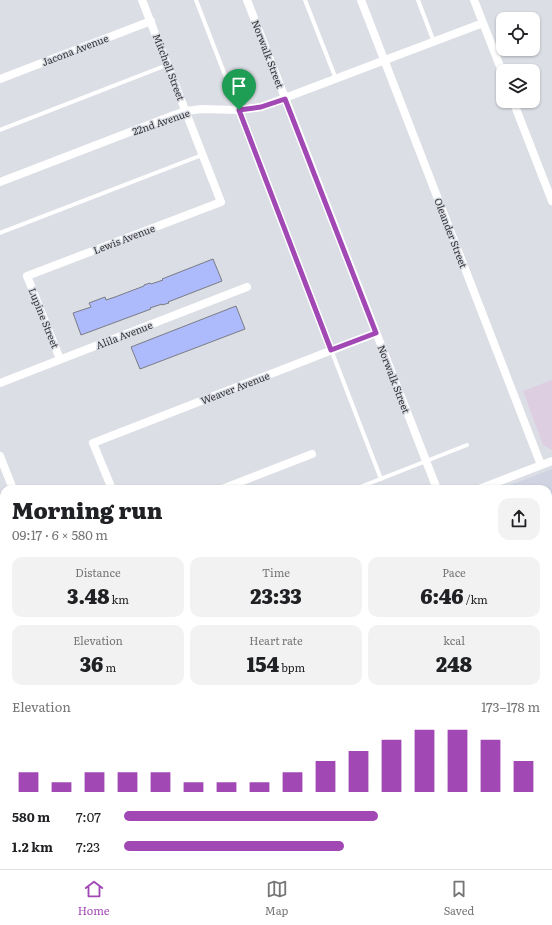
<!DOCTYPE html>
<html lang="en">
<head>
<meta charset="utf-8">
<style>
	:root { --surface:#fff; --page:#f2f2f2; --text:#202124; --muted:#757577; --line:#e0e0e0; --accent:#a248b4 }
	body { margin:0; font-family:Literata,serif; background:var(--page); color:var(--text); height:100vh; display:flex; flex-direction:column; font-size:15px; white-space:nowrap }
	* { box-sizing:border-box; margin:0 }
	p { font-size:13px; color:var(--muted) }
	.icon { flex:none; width:22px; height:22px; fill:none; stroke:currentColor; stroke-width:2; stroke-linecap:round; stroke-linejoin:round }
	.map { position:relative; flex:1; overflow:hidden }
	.side { position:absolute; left:0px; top:485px; width:552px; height:384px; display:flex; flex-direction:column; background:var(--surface); border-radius:12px 12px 0 0; box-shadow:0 1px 3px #0004 }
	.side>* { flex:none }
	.tools { position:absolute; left:496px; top:12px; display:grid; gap:8px }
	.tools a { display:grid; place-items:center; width:44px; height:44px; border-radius:8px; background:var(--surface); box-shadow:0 1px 3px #0004; font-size:20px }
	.pin { position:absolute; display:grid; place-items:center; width:34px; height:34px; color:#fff; margin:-41px -17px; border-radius:50% 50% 50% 0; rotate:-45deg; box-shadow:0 0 4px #0007 }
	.pin .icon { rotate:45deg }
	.round { display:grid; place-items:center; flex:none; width:42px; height:42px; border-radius:12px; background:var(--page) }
	.summary { display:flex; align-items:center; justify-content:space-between; height:68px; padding:0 12px }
	h1 { font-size:22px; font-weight:800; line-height:30px }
	.figures { display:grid; grid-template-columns:repeat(3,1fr); gap:6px; height:68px; padding:4px 12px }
	.figures div { display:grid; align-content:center; border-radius:10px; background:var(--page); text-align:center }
	.figures b { font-size:20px; font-weight:800 }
	.figures small { font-size:11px; font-weight:400 }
	.figures p { font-size:11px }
	.chart { height:112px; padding:8px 12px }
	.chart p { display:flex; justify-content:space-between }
	.chart svg { width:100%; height:72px; margin-top:4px; stroke:var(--accent); stroke-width:6 }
	ul { padding:0 12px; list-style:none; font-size:13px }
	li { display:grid; grid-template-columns:64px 48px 1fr; align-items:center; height:30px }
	li i { height:10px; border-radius:5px; background:var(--accent) }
	.menu { display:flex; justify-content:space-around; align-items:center; height:56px; border-top:1px solid var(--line); background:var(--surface); font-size:11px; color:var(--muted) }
	.menu a { display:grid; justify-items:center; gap:2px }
	.menu .current { color:var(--accent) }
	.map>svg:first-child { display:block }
</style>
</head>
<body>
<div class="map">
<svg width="552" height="869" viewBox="0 0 552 869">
	<rect width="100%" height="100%" fill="#dcdee6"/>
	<path fill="#decee1" d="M552 380V450L543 445 523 391Z"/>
	<path fill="#cfd3e2" d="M552 469V762L548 751V489H500Z"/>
	<path fill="#adbbfd" stroke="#7a7c83" d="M213 259 222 281 168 302 169 303 162 305V304L150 308 151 309 81 335 73 313 91 307 89 303 105 297 106 300 115 297 144 286V285L150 283 151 284 163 280 162 279Z
		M236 306 245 329 140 369 131 347Z"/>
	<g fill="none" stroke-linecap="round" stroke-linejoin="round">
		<path stroke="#fff" stroke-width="4" d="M196 0 381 479
			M305 0 336 79
			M418 0 434 42
			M0 130 167 65
			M0 233 202 155
			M355 489 467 445
			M0 589 4 599
			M0 625 4 624
			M548 641 552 639
			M548 731 552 729
			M548 761 552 759
			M0 834 4 822
			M525 865 528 869
			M110 869 111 865
			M236 869 239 865"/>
		<path stroke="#fff" stroke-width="8" d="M247 0 437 489
			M361 0 541 465
			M474 0 503 74
			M0 79 151 21
			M513 101 552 201
			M0 182 174 115 186 111 202 109 239 110 261 107 483 23
			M60 359 27 276 221 202 142 0
			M0 383 247 287
			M0 456 13 489
			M112 489 93 443 376 333
			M222 489 312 454
			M479 489 552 461
			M0 504 4 503
			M0 674 4 673
			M0 706 4 700
			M548 776 552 787
			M548 793 552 795
			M0 825 4 827
			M446 865 451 869
			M50 869 51 865
			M172 869 174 865
			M315 869 321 865"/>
	</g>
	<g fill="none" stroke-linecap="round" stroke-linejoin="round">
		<defs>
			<path id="route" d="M285 99 376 333 331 350 239 110 261 107Z"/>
		</defs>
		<use href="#route" stroke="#fff" stroke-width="8"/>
		<use href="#route" stroke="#a248b4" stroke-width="5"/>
	</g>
	<g text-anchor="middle" stroke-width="3" stroke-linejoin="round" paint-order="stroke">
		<g font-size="10" fill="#343538" stroke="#dcdee6">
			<text transform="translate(75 50) rotate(-21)" y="4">Jacona Avenue</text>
			<text transform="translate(268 54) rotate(69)" y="4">Norwalk Street</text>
			<text transform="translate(169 67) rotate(69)" y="4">Mitchell Street</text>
			<text transform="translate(161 122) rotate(-19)" y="4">22nd Avenue</text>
			<text transform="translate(451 233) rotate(69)" y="4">Oleander Street</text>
			<text transform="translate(124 239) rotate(-21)" y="4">Lewis Avenue</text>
			<text transform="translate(44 318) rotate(68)" y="4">Lupine Street</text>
			<text transform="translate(124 335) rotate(-21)" y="4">Alila Avenue</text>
			<text transform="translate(394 379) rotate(69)" y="4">Norwalk Street</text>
			<text transform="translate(235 388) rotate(-21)" y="4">Weaver Avenue</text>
		</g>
	</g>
</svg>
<div class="tools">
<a><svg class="icon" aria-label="locate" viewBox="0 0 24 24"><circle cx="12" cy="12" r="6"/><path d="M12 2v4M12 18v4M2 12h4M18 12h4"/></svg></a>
<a><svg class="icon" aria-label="layers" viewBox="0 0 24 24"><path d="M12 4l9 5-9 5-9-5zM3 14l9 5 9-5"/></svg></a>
</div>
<div class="pin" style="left:239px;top:110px;background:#1e9e55"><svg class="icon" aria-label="arrive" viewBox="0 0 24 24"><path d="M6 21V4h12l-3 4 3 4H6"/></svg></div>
<section class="side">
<div class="summary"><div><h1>Morning run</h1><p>09:17 · 6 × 580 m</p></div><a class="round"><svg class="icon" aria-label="share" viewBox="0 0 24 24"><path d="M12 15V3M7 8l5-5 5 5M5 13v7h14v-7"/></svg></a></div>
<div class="figures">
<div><p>Distance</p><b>3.48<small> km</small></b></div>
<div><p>Time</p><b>23:33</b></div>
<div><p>Pace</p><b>6:46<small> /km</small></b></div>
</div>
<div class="figures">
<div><p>Elevation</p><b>36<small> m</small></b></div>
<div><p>Heart rate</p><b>154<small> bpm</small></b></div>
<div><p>kcal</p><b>248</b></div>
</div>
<div class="chart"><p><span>Elevation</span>173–178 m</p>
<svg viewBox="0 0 160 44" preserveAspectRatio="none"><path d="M5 44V32M15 44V38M25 44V32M35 44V32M45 44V32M55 44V38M65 44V38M75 44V38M85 44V32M95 44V25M105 44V19M115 44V12M125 44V6M135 44V6M145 44V12M155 44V25"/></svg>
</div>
<ul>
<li><b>580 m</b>7:07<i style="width:61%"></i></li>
<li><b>1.2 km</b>7:23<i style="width:53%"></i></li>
</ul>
</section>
</div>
<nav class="menu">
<a class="current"><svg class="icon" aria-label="home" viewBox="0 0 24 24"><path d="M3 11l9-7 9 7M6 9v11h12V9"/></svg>Home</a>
<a><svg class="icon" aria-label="map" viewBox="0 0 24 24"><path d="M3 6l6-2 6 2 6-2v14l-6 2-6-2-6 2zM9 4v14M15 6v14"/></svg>Map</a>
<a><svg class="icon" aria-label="saved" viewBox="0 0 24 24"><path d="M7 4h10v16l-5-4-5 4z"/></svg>Saved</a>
</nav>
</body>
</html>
